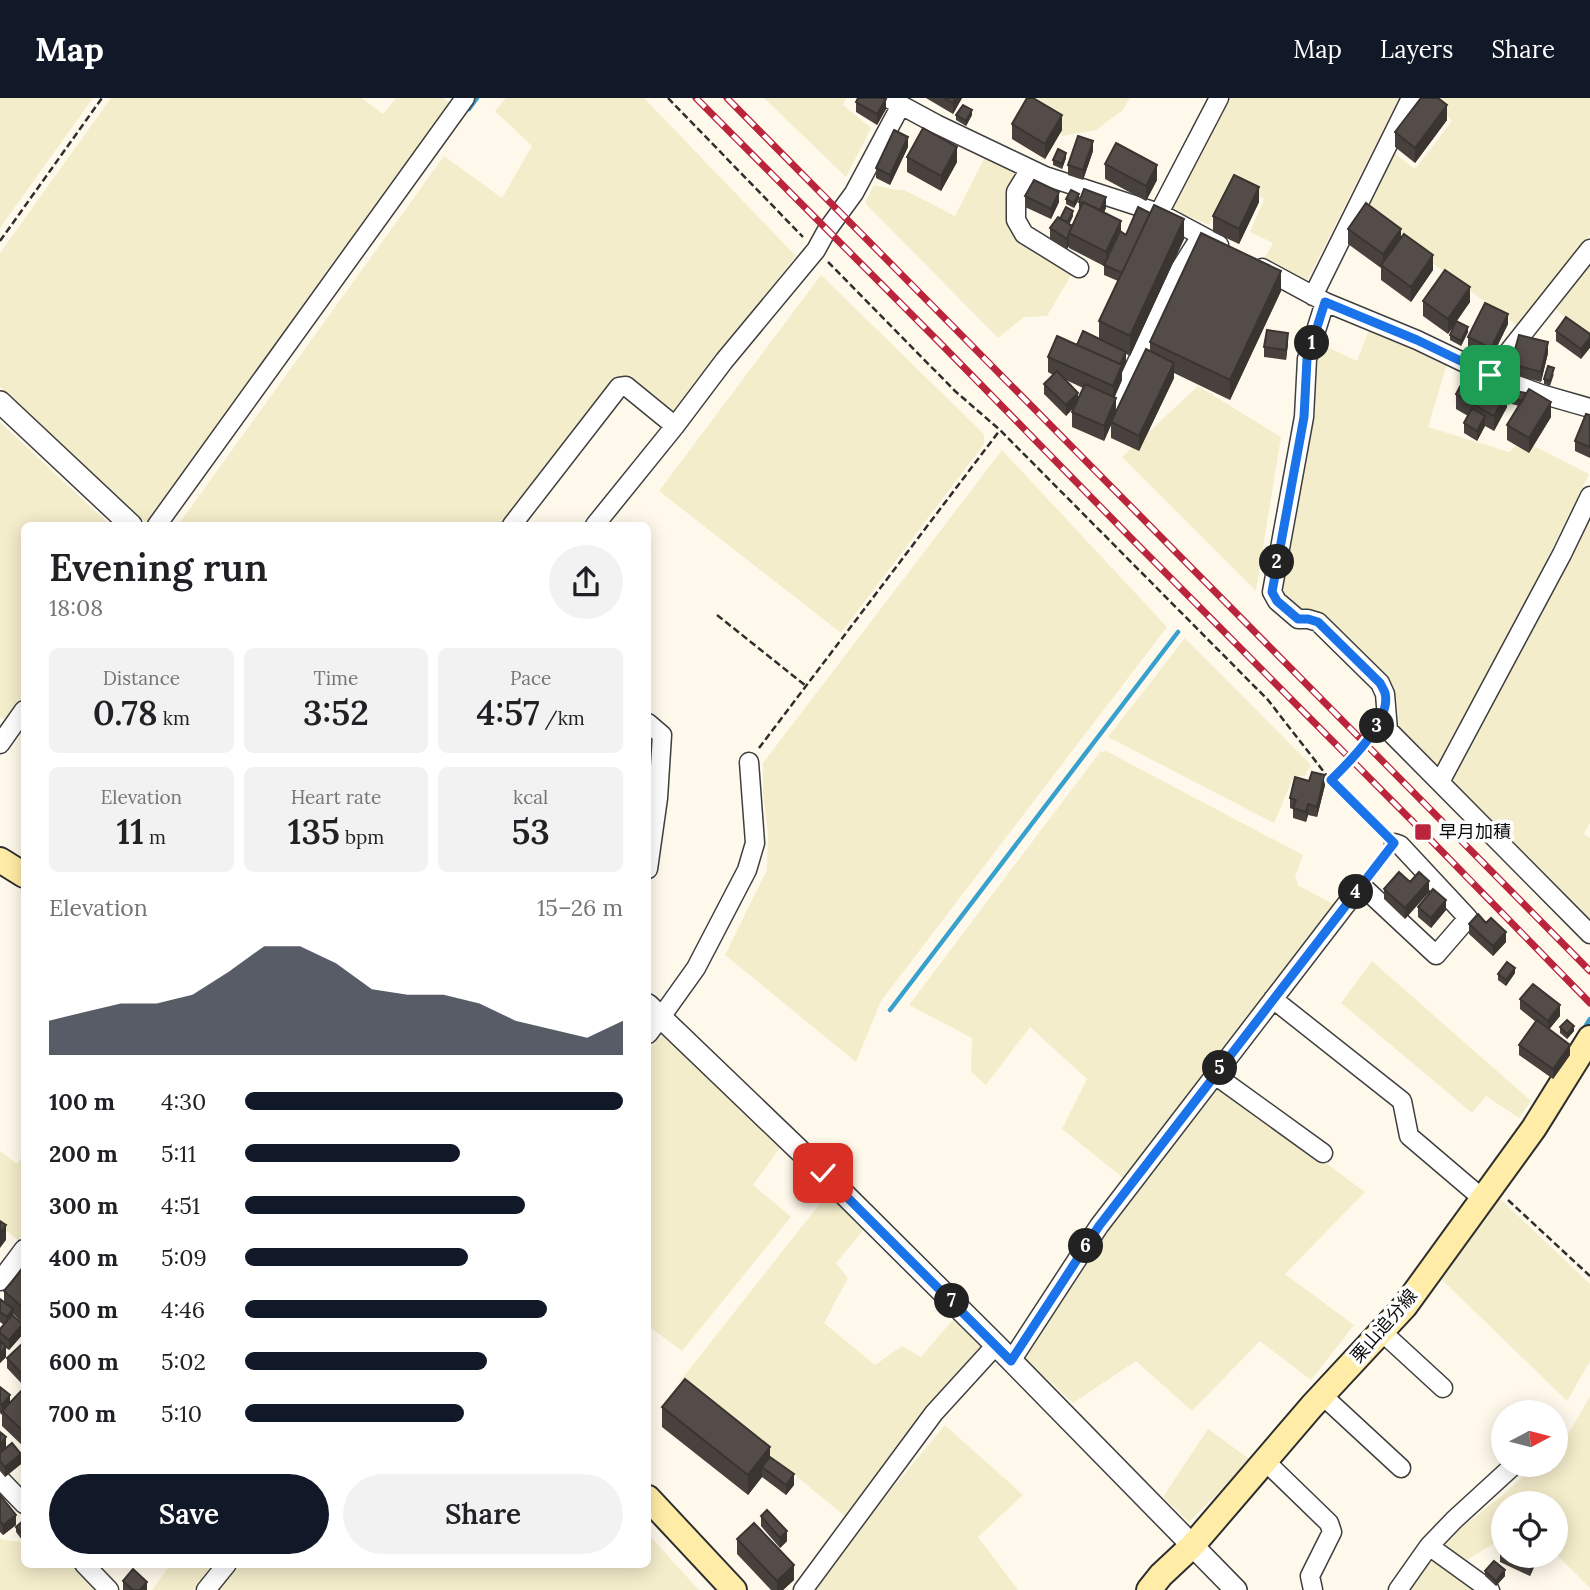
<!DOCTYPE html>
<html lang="en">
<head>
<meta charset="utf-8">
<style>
	:root { --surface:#fff; --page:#f2f2f2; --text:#202124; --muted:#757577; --accent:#111827 }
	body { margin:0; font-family:Lora,"Noto Sans JP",serif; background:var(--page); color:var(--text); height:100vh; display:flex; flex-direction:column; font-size:26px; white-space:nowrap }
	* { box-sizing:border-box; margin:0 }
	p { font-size:23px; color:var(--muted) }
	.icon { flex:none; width:38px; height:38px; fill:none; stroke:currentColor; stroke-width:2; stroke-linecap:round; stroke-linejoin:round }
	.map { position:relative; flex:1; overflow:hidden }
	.drawer { position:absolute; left:21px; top:424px; width:630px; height:1046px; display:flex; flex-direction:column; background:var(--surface); border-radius:10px; box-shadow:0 4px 18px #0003 }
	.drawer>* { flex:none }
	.needle { width:46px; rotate:83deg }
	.fabs { position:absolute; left:1491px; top:1302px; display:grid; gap:14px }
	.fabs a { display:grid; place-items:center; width:77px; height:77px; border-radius:50%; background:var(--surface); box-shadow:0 4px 18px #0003; font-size:35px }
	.pin { position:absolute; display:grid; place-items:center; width:60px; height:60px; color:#fff; margin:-30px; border-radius:14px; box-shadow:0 4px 10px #0006 }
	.km { position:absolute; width:35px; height:35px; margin:-18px; border-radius:50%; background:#222; color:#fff; font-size:19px; line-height:35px; text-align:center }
	.round { display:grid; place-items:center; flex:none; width:74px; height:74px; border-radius:37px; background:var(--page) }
	.summary { display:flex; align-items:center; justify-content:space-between; height:119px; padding:0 28px }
	h1 { font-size:38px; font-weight:600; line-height:52px }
	.figures { display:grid; grid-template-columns:repeat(3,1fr); gap:10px; height:119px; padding:7px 28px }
	.figures div { display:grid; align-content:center; border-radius:10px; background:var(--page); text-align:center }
	.figures b { font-size:35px; font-weight:600 }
	.figures small { font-size:19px; font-weight:400 }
	.figures p { font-size:19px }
	.chart { height:196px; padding:14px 28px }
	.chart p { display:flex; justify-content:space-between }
	.chart svg { width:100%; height:126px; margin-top:7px; fill:var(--accent); opacity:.7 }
	.cta { display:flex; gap:14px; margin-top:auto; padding:14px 28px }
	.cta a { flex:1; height:80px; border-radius:42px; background:var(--accent); color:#fff; font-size:28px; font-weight:600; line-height:80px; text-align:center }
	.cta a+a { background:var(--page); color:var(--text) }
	ul { padding:0 28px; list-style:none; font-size:23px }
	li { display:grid; grid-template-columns:112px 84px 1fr; align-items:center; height:52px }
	li i { height:18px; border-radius:9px; background:var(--accent) }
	header { display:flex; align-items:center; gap:42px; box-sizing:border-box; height:98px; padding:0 35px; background:var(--accent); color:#fff }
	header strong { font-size:33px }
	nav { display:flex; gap:38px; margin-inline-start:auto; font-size:24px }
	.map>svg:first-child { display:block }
</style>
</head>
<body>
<header>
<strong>Map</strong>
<nav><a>Map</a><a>Layers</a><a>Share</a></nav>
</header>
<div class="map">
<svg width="1590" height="1492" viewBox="0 0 1590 1492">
	<rect width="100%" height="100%" fill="#fff9eb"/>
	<path fill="#f4edcb" d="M0 0H93L0 130Z
		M111 0H362L383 16 396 0H442L451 5 150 427H148L0 289V155Z
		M506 0H644L796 158 672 317 621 279 503 427H178L444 58 502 100 532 48 495 13Z
		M764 0H846L843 7 871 30 846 79Z
		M1036 0H1130L1123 12 1096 32 1062 38Z
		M1229 0H1399L1307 183 1264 161 1273 145 1250 134 1264 101 1230 87 1209 127 1172 111Z
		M1431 0H1590V137L1519 229 1363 114 1391 53 1415 71 1452 23Z
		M985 59 1019 75 1008 123 1073 174 1047 218 1024 219 998 240 865 105 874 87 897 92H904L955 118Z
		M1590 163V240L1554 210Z
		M821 177 984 336V346L841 535 659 393Z
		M1370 229 1447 266 1428 329 1509 354 1522 342 1589 376 1526 503 1438 672 1399 629 1396 598 1384 575 1315 513 1298 512 1279 494 1309 345 1316 257 1321 246 1357 263Z
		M1198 288 1281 339 1256 493 1122 359Z
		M0 324 110 427H24V597L6 622 0 619Z
		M1002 352 1167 529 881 903 856 964 725 857 767 772 768 736 763 695V665Z
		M1590 415V725L1584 736 1590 740V826L1449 684Z
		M1185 540 1311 667 1305 678H1294L1274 725 1108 639Z
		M1106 653 1303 757 1295 779 1299 788 1337 808 1128 1084 1062 1031 1087 981 1030 929 986 987 971 974 972 940 909 907 1100 654Z
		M1372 863 1531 1003 1519 1020 1486 998 1472 1015 1341 905Z
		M663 936 782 1047 753 1087 791 1119 682 1253 648 1228V952Z
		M1217 985 1365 1094 1285 1176 1354 1227 1311 1282 1260 1243 1192 1313 1136 1263 1073 1305 1025 1260 1091 1152Z
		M0 1053 17 1066 24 1056V1134L18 1142 0 1128Z
		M829 1094 864 1131 836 1165 848 1180 824 1225 875 1267 902 1248 921 1259 956 1218 983 1247 846 1419 680 1283Z
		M1496 1097 1590 1186V1263L1567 1303 1437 1177Z
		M1590 1298V1490L1556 1456V1405H1503V1440L1467 1462 1442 1445 1505 1395 1536 1367H1556V1349L1567 1338Z
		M945 1327 1023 1397 978 1439 1018 1492H813L851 1440Z
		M1208 1331 1251 1362 1189 1424 1163 1399Z
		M648 1436 699 1492H215L235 1467 648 1466Z
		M0 1441 19 1444 24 1443V1466L71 1467 94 1492H0Z
		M1432 1460 1479 1492H1410L1421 1470Z
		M170 1467V1466L214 1467 193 1492H152Z"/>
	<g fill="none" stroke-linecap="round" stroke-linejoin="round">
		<path stroke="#37a0cd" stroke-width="4.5" d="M469 11 477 0
			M890 912 1178 534
			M1583 932 1590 921"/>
		<defs>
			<path id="minor" d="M888 0 936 26 1045 78 1159 115 1219 147
				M1030 71 1016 94V122L1024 136 1079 170
				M1159 115 1219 0
				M1262 170 1325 204 1417 242 1490 277 1541 296 1590 310
				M1313 198 1411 0
				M1325 204 1307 261 1304 319 1272 494 1277 503 1298 521H1308L1318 524 1380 585 1385 596 1388 632 1590 836
				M1490 277 1590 151
				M1118 305 1180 171 1201 138
				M157 427 465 0
				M512 427 619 289 626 288 675 328
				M595 427 675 328 724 263 816 152 827 132 854 95 901 7
				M648 625 662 637 658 700 648 771
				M0 646 24 612
				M1440 684 1562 456 1590 398
				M1273 901 1402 1003 1409 1038 1483 1101
				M648 936 661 919 696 870 747 772 755 745 749 664
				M1215 977 1323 1055
				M0 1183 24 1151
				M1381 1233 1443 1290
				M1011 1263 1099 1128 1361 787 1436 857 1468 820 1400 747 1394 745
				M1322 1297 1401 1370
				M1265 1363 1329 1425 1332 1434 1310 1478 1313 1492
				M0 1381 24 1406
				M1429 1448 1454 1422 1514 1367
				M84 1466 109 1492
				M206 1492 227 1466
				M803 1492 934 1315 996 1247
				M1398 1492 1429 1448 1490 1492"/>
			<path id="tertiary" d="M0 304 131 427
				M648 907 823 1075 996 1247 1236 1492"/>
			<path id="secondary" d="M0 762 24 777
				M648 1400 734 1492
				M1149 1492 1161 1477 1192 1448 1312 1308 1405 1208 1534 1030 1590 940"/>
		</defs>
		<use href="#minor" stroke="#3f3f3f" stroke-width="21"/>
		<use href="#tertiary" stroke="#3f3f3f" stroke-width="24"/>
		<use href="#secondary" stroke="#2e2e2e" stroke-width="28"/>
		<path stroke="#2e2e2e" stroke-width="2.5" stroke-dasharray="7 3.5" stroke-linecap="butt" d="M668 0 803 139
			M0 143 102 0
			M828 164 955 293 1000 332 1268 602 1331 683 1384 735
			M717 517 806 588
			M759 650 1000 332
			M1331 682 1374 635
			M1370 776 1385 756
			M1508 1102 1590 1178"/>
		<use href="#minor" stroke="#fff" stroke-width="18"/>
		<use href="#tertiary" stroke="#fff" stroke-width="21"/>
		<use href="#secondary" stroke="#ffeca6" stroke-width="24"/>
		<defs>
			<path id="rail" d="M696 0 942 247 1130 439 1423 734 1590 905
				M727 0 1590 873"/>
		</defs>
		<use href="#rail" stroke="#bb253b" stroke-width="7"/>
		<use href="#rail" stroke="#fff" stroke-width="4.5" stroke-dasharray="13" stroke-linecap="butt"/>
	</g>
	<path fill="#48413e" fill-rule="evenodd" d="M926 0H962L953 16Z
		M856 4 886 11 877 27 856 14Z
		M956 17H972L966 28 956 22Z
		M1447 22 1415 65 1395 49V34Z
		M1012 26 1062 32 1045 61 1012 41Z
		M908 49 890 87 876 80V70Z
		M1093 53 1083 82 1068 77V67Z
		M907 59 957 64 941 93 907 74Z
		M1066 60 1062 71 1053 67V62Z
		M1105 66 1157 82 1146 103 1105 81Z
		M1025 98 1059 104 1051 121 1025 109Z
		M1066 101H1079L1074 110 1066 106Z
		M1079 104 1106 110 1104 114 1121 134 1126 137 1184 141 1130 258 1126 256V264L1122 273V282L1114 300 1116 314 1150 253V244L1281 193 1230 302 1174 275V280L1139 353 1111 340V327L1104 343 1072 329V314L1074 309 1066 318 1044 296V286L1053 277 1048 274V259L1077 247 1099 241V223L1118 183 1104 177V168L1069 150V148L1067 151 1050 141V130L1060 120 1073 118 1069 126 1072 128 1079 113ZM1066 282 1083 290 1078 300Z
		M1259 104 1239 146 1213 134V118Z
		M1348 131 1401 139 1433 172 1411 204 1381 182V170L1348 146Z
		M1423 203 1470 204 1456 223 1468 234 1461 248 1450 242V237L1456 224 1448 236 1423 218Z
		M1508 226 1491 261 1468 249V239Z
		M1556 233 1590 236 1581 261 1556 243Z
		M1288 245 1286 262 1264 259V249Z
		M1548 255 1541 284 1511 276V266Z
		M1554 276 1550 288 1544 286V281Z
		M1509 292 1551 319 1529 355 1507 342V327L1519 308 1508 305Z
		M1456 296 1507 309 1494 333 1485 328 1477 343 1464 335V325L1468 318 1456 311Z
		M1590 317V360L1575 353V343Z
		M1325 687 1317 719 1308 717 1306 724 1293 720V711L1290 710V700Z
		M1410 784 1429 794 1405 821 1384 801V791Z
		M1418 809 1446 812 1431 830 1418 819Z
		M1486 825 1506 844 1493 858 1469 836V826Z
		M1515 875 1506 888 1498 882V876Z
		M1520 901 1560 918 1549 931 1570 957 1553 981 1519 957V947L1536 924 1520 911Z
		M1560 929 1574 933 1567 941 1560 935Z
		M24 1169V1226L13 1216 23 1236 9 1252 6 1250V1259L0 1265V1231L4 1227 0 1224V1201L4 1204V1193Z
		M24 1244V1284L22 1286 7 1270V1260Z
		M0 1289 10 1304 24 1290V1349L2 1328V1317L0 1315Z
		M662 1309 770 1359 794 1387 786 1397 762 1379 748 1397 662 1329Z
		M0 1334 6 1349 21 1366 5 1379 0 1373Z
		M0 1397 16 1427 3 1437 0 1434Z
		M761 1418 787 1443 780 1450 761 1428Z
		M24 1422 22 1442 16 1434V1429Z
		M737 1441 794 1482 783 1492H771L737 1456Z
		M1503 1442V1458H1539L1530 1478 1500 1464V1449Z
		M1485 1473 1505 1478 1496 1488 1485 1478Z
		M123 1483 147 1492H123Z"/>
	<path fill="#3b3532" d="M956 0H962L953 16V5Z
		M886 1V11L877 27V16Z
		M1447 7V22L1415 65V50Z
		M972 12V17L966 28V23Z
		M1062 17V32L1045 61V46Z
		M908 39V49L890 87V77Z
		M1093 43V53L1083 82V72Z
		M957 49V64L941 93V78Z
		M1066 55V60L1062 71V66Z
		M1157 67V82L1146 103V88Z
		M1259 89V104L1239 146V131Z
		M1059 94V104L1051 121V111Z
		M1079 96V101L1074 110V105Z
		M1106 99V110L1100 123V112Z
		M1073 113V118L1068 129V124Z
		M1184 121V141L1130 258V238Z
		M1121 123V138L1106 169V154Z
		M1401 131V146L1383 169V156Z
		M1069 138V148L1067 151V141Z
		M1433 157V172L1411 204V189Z
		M1281 173V193L1230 302V282Z
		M1470 189V204L1448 236V221Z
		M1508 216V226L1491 261V250Z
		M1468 229V234L1461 248V243Z
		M1288 235V245L1286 262V252Z
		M1590 240V250L1581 261V251Z
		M1548 244V255L1541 284V274Z
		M1126 254V264L1122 273V282L1113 303V288L1118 270Z
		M1174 265V280L1139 353V338Z
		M1507 294V309L1494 333V318Z
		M1078 295V305L1066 318V307Z
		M1116 300V316L1111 324V327L1104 343V328Z
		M1551 304V319L1529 355V340Z
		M1485 318V328L1477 343V333Z
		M1325 677V687L1317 719V709Z
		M1308 706V717L1306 724V714Z
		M1429 783V794L1405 821V810Z
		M1446 802V812L1431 830V820Z
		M1506 834V844L1493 858V848Z
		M1515 870V875L1506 888V882Z
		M1560 907V918L1548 933V923Z
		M1574 928V933L1567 941V936Z
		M1570 947V957L1553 981V971Z
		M6 1127V1142L0 1150V1135Z
		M13 1211V1221L7 1229V1219Z
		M23 1226V1236L9 1252V1242Z
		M6 1249V1259L0 1265V1255Z
		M24 1274V1284L22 1286V1276Z
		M10 1297V1307L2 1313V1307Z
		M6 1339V1349L0 1357V1347Z
		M770 1349V1369H762V1379L748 1397V1377Z
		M21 1356V1366L5 1379V1369Z
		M794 1376V1387L786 1397V1387Z
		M16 1417V1427L3 1437V1427Z
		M787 1433V1443L780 1450V1440Z
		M1532 1458H1539L1530 1478V1463Z
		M794 1467V1482L783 1492H777V1483Z
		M1505 1472V1478L1496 1488V1483Z
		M147 1484V1492H140Z"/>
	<path fill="#544c48" stroke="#3b3532" stroke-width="2" d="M858 0H883L886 1 877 16 856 4Z
		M944 0H956L953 5Z
		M1027 0H1033L1062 17 1045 46 1012 26Z
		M1421 0H1438L1447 7 1415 50 1395 34Z
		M963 7 972 12 966 23 956 17Z
		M923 30 957 49 941 78 907 59Z
		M894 32 908 39 890 77 876 70Z
		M1078 38 1093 43 1083 72 1068 67Z
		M1116 45 1157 67 1146 88 1105 66Z
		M1058 51 1066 55 1062 66 1053 62Z
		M1234 77 1259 89 1239 131 1213 118Z
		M1034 82 1059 94 1051 111 1025 98Z
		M1084 91 1106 99 1100 112 1083 104V105L1079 104Z
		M1071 92 1079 96 1074 105 1066 101Z
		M1083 104 1121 123 1106 154 1069 135Z
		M1366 105 1401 131 1383 156 1348 131Z
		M1154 107 1184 121 1130 238 1099 223Z
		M1066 109 1073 113 1068 124 1060 121Z
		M1138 109 1150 115 1122 175 1104 167 1120 133 1126 137Z
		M1058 119 1072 128 1067 141 1050 130Z
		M1201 135 1281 173 1230 282 1150 244Z
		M1404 136 1433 157 1411 189 1381 167Z
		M1445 172 1470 189 1448 221 1423 203Z
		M1485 205 1508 216 1491 250 1468 239Z
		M1566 219 1590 236V240L1581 251 1556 233Z
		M1456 223 1468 229 1461 243 1450 237Z
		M1267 232 1288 235 1286 252 1264 249Z
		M1083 233 1126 254 1120 266 1077 247Z
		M1519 237 1548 244 1541 274 1511 266Z
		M1057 238 1122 267 1113 288 1048 259Z
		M1146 251 1174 265 1139 338 1111 324Z
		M1548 268 1554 270 1550 283 1544 281Z
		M1469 272 1507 294 1494 318 1456 296Z
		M1057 273 1078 295 1066 307 1044 286Z
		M1085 286 1116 300 1104 328 1072 314Z
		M1529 291 1551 304 1529 340 1507 327Z
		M1509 292 1526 295 1522 303 1508 300Z
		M1472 310 1485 318 1477 333 1464 325Z
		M1586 316 1590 317V349L1575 343Z
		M1312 674 1325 677 1317 709 1308 706 1306 714 1293 710 1296 702 1290 700 1295 679 1309 683Z
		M1399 774 1410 784 1419 774 1429 783 1405 810 1384 791Z
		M1433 791 1446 802 1431 820 1418 809Z
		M1478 816 1486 825 1491 820 1506 834 1493 848 1469 826Z
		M1507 864 1515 870 1506 882 1498 876Z
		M1533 886 1560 907 1548 923 1520 901Z
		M1537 922 1570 947 1553 971 1519 947Z
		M1567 922 1574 928 1567 936 1560 929Z
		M0 1123 6 1127 0 1135Z
		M24 1169V1211L4 1193Z
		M0 1201 13 1211 7 1219 0 1214Z
		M12 1217 23 1226 9 1242 0 1235V1231Z
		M0 1243 6 1249 0 1255Z
		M24 1244V1274L22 1276 7 1260Z
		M685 1281 770 1349 748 1377 662 1309Z
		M0 1289 10 1297 2 1307 0 1305Z
		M24 1290V1334L2 1313Z
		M0 1334 6 1339 0 1347Z
		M12 1345 21 1356 5 1369 0 1363V1355Z
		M770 1359 794 1376 786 1387 762 1369Z
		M0 1397 16 1417 3 1427 0 1423Z
		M767 1412 787 1433 780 1440 761 1418Z
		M24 1422V1435L22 1436 16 1429Z
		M754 1425 794 1467 777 1483 737 1441Z
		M1518 1458H1532L1530 1463Z
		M1494 1463 1505 1472 1496 1483 1485 1473Z
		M133 1471 147 1484 140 1492H133L123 1483Z"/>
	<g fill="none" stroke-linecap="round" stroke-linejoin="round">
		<defs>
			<path id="route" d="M823 1075 1011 1263 1099 1128 1394 745 1331 682C1349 664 1392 623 1385 595 1384 592 1382 589 1380 585L1318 524 1308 521H1298L1277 503 1272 494 1304 319 1307 261 1325 204 1417 242 1490 277"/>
		</defs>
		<use href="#route" stroke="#fff" stroke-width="14"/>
		<use href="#route" stroke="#1a73e8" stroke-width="9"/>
	</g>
	<rect fill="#bb253b" stroke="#fff" stroke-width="2.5" x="1414" y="725" width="18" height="18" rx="3.5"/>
	<g text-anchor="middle" stroke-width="7" stroke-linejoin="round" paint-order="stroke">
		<g font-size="18" fill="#0c0c0c" stroke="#fff" text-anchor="start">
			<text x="1439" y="740">早月加積</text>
		</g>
		<g font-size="18" fill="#0c0c0c" stroke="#fff">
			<text transform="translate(1384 1228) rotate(-49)" y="6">栗山追分線</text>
		</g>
	</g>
</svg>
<div class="fabs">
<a><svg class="needle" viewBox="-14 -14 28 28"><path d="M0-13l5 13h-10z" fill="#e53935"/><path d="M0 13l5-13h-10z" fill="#757577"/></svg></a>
<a><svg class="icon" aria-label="locate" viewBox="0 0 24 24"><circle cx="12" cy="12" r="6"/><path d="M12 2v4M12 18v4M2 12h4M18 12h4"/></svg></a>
</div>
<div class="pin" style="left:1490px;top:277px;background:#1e9e55"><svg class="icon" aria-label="arrive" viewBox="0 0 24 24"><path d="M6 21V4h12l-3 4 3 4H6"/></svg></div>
<div class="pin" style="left:823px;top:1075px;background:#d93025"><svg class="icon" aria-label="check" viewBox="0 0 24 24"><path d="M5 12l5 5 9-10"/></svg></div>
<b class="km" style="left:1312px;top:245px">1</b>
<b class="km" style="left:1277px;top:464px">2</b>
<b class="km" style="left:1377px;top:628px">3</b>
<b class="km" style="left:1356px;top:794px">4</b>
<b class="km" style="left:1220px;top:970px">5</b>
<b class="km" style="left:1086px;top:1148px">6</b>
<b class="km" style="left:952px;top:1203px">7</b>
<section class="drawer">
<div class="summary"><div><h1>Evening run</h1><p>18:08</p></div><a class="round"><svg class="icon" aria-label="share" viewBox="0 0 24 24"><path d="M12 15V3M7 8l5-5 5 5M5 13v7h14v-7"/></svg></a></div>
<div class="figures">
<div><p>Distance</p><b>0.78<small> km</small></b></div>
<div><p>Time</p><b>3:52</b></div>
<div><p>Pace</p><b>4:57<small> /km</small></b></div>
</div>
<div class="figures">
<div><p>Elevation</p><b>11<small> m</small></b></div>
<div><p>Heart rate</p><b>135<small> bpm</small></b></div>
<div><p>kcal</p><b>53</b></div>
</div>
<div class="chart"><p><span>Elevation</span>15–26 m</p>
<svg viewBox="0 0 160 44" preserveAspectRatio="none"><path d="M0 44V32L10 29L20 26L30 26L40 23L50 15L60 6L70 6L80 12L90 21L100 23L110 23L120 26L130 32L140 35L150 38L160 32V44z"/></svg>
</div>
<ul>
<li><b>100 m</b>4:30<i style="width:100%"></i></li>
<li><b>200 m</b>5:11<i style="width:57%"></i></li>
<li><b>300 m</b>4:51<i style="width:74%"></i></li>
<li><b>400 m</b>5:09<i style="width:59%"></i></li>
<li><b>500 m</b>4:46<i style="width:80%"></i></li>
<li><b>600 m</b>5:02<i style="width:64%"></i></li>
<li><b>700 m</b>5:10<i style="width:58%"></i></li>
</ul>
<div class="cta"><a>Save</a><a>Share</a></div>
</section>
</div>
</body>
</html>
